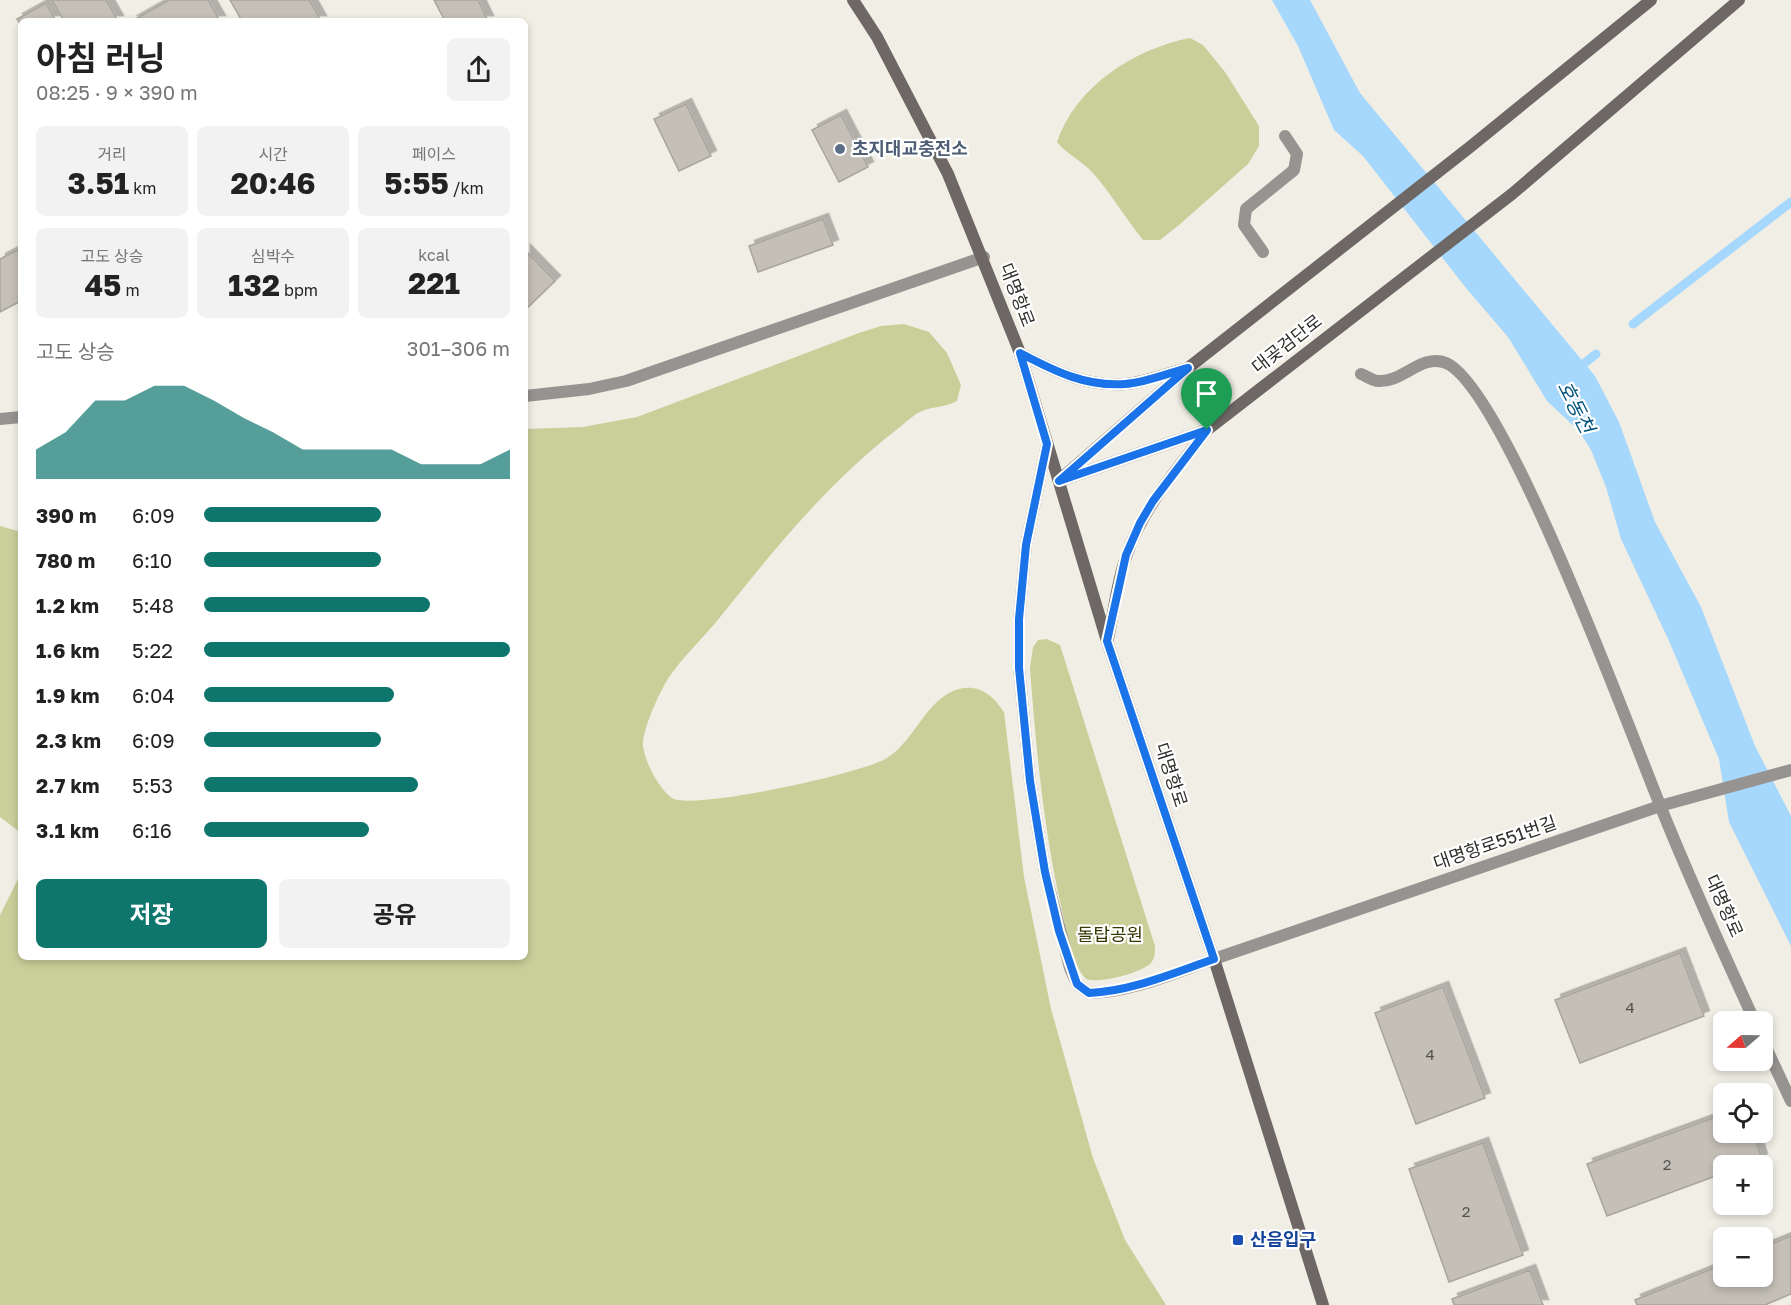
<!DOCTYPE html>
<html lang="ko">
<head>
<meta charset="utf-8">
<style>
	:root { --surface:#fff; --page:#f2f2f2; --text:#222; --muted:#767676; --accent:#0f766e }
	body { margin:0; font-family:"Golos Text","Noto Sans KR",sans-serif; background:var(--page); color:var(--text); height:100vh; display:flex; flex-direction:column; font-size:22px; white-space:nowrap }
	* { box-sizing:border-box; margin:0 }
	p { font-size:20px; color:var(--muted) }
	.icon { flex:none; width:33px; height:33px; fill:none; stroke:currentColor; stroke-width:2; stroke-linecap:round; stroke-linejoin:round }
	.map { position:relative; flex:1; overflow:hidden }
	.details { position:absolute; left:18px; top:18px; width:510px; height:942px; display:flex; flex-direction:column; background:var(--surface); border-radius:9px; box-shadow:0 3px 9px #0003 }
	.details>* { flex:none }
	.needle { width:39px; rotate:250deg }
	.fabs { position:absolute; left:1713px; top:1011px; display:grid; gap:12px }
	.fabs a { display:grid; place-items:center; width:60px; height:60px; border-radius:9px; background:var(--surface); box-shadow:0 3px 9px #0003; font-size:30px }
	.pin { position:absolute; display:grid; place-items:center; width:51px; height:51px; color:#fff; margin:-62px -26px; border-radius:50% 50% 50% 0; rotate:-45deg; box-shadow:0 0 6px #0007 }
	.pin .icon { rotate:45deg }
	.round { display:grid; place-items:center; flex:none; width:63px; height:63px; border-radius:9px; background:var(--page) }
	.head { display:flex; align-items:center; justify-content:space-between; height:102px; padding:0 18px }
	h1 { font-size:33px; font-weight:700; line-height:45px }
	.figures { display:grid; grid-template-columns:repeat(3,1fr); gap:9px; height:102px; padding:6px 18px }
	.figures div { display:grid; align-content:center; border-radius:9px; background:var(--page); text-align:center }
	.figures b { font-size:30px; font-weight:700 }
	.figures small { font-size:16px; font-weight:400 }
	.figures p { font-size:16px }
	.chart { height:168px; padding:12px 18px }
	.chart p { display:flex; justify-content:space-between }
	.chart svg { width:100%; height:108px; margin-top:6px; fill:var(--accent); opacity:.7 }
	.action { display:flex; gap:12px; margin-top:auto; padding:12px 18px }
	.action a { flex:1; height:69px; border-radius:9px; background:var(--accent); color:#fff; font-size:24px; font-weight:700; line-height:69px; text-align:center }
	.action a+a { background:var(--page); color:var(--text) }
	ul { padding:0 18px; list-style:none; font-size:20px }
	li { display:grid; grid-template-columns:96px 72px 1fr; align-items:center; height:45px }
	li i { height:15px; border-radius:8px; background:var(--accent) }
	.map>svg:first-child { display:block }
</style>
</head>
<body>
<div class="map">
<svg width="1791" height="1305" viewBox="0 0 1791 1305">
	<defs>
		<filter id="shadow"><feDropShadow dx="5.5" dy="-5.5" stdDeviation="0" flood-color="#0004"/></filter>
	</defs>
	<rect width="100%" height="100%" fill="#f1eee5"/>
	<path fill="#cacf9a" d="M1190 38 1203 45 1225 72 1259 126V146L1248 164 1179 225 1160 240H1143C1125 218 1111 193 1092 172 1081 160 1066 154 1057 142 1076 86 1134 49 1190 38Z
		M904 324 929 332 947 353 961 385 957 401C944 408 934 406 922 411 915 414 906 422 900 427 829 481 772 552 717 621 701 640 683 657 669 677 660 691 642 730 643 746 645 762 659 789 672 798 692 811 864 773 887 758 915 741 926 698 959 689 980 684 993 696 1004 712L1024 877 1051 1009 1093 1158 1125 1240 1166 1305H0V915L21 873V957H525V429L583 427 637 417 859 333 881 326Z
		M0 526 21 532V833L0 817Z
		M1047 639 1060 645 1155 946C1155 953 1155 959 1150 964 1139 973 1100 984 1086 979 1071 963 1067 933 1062 911 1044 831 1036 750 1030 668L1033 647 1038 640Z"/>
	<path fill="#a5d8fc" d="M1272 0H1310L1360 93 1595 376 1619 422 1655 522 1701 607 1755 746 1791 816V946L1729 822 1719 759 1669 641 1621 539 1606 487 1591 450 1579 431 1547 401 1508 337 1466 288 1363 156 1334 130 1298 46Z"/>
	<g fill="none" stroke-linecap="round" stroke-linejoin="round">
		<path stroke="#a5d8fc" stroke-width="9" d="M1633 324 1791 202
			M1576 370 1596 354"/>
	</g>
	<path fill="#c4c0b8" stroke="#a8a59d" stroke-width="1.5" filter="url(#shadow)" d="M52 0H106L118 21H64Z
		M169 0H208L220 21H132Z
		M230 0H309L321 21H242Z
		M434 0H478L488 21H445Z
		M46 3 56 21H21V25L17 19Z
		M686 104 711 156 679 171 654 119Z
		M841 115 868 167 839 182 812 130Z
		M823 219 833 245 758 272 749 246Z
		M21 248V301L0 312V259Z
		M525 250 555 281 525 310Z
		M1680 953 1704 1016 1580 1063 1555 1000Z
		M1443 987 1485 1098 1416 1124 1375 1013Z
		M1724 1114V1132H1753L1762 1159 1744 1166H1724V1173L1607 1216 1587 1164Z
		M1483 1143 1523 1255 1449 1282 1409 1169Z
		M1791 1236V1294L1765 1305H1637L1635 1300 1724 1264V1276H1762V1248Z
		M1530 1270 1543 1305H1454L1452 1299Z"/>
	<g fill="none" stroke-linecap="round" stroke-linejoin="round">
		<path stroke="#979391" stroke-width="12" d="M1263 252 1244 225 1246 209 1294 170 1297 154 1285 136
			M1047 444 1026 545 1019 619V668L1030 781 1045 872 1070 968 1077 984 1089 993C1132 992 1174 973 1214 959"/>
		<path stroke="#979391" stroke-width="12" d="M1361 374C1366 376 1373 381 1378 381 1402 383 1422 353 1446 363 1504 387 1631 734 1660 805 1689 878 1722 950 1755 1022
			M525 396 589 389 626 381 984 257
			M0 419 21 417
			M1214 959 1660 806 1791 770
			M1762 1039 1791 1101"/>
		<path stroke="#6d6865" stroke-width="12" d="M853 0 877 37 948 174 1020 353 1107 641 1214 959 1323 1305
			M1020 353C1054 371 1086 387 1125 384 1144 383 1165 374 1184 369
			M1064 476 1188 368 1470 147 1651 0
			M1059 481 1207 430 1512 194 1739 0
			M1108 639C1114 611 1117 581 1127 554 1143 507 1177 470 1206 431"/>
	</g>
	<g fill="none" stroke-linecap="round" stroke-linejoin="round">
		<defs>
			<path id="route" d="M1020 353C1054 371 1086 387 1125 384 1145 383 1168 373 1188 368L1059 481 1207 430 1153 501 1140 523 1126 555 1107 641 1214 959C1173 973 1132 991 1089 993L1077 984 1059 931 1045 872 1030 781 1019 668V619L1026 545 1047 444Z"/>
		</defs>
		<use href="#route" stroke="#fff" stroke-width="12"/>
		<use href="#route" stroke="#1a73e8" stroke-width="8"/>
	</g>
	<circle fill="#5c6f8a" stroke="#fff" stroke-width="2" cx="840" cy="149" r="6"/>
	<rect fill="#1a4fb4" stroke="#fff" stroke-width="2" x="1232" y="1234" width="12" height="12" rx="3"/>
	<g text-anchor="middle" stroke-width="4.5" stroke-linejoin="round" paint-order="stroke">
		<g font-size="15" fill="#54524e">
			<text x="1630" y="1013">4</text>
			<text x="1430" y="1060">4</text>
			<text x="1667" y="1170">2</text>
			<text x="1466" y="1217">2</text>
		</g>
		<g font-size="18" font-weight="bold" fill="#4e5e75" stroke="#fff" text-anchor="start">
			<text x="852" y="155">초지대교충전소</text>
		</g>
		<g font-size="18" fill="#2f2e2b" stroke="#fff">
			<text transform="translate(1017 295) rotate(69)" y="6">대명항로</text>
			<text transform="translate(1287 344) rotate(-38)" y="6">대곶검단로</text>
			<text transform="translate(1171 775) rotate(72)" y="6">대명항로</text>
			<text transform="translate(1495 843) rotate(-19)" y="6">대명항로551번길</text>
			<text transform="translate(1724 906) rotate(66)" y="6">대명항로</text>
		</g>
		<g font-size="18" fill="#353800" stroke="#fff">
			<text x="1110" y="941">돌탑공원</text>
		</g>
		<g font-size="18" font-weight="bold" fill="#164399" stroke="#fff" text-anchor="start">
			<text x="1250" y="1246">산음입구</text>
		</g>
		<g font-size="20" font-style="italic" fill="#00537c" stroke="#fff">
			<text transform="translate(1576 407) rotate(63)" y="7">호동천</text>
		</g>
	</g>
</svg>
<div class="fabs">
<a><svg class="needle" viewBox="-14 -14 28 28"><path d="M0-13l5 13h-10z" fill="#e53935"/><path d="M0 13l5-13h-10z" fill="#767676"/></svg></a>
<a><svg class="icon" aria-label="locate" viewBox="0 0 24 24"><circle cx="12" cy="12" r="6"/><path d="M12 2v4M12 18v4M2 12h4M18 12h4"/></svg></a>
<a>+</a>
<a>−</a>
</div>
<div class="pin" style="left:1207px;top:430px;background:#1e9e55"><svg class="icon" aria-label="arrive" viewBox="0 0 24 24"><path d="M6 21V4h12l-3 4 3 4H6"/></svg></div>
<section class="details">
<div class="head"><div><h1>아침 러닝</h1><p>08:25 · 9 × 390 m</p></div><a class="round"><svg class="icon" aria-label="share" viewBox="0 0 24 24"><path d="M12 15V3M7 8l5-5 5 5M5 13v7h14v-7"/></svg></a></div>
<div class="figures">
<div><p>거리</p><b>3.51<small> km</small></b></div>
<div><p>시간</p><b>20:46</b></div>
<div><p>페이스</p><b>5:55<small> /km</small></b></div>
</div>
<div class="figures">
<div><p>고도 상승</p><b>45<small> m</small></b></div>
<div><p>심박수</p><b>132<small> bpm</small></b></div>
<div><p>kcal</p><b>221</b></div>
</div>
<div class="chart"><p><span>고도 상승</span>301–306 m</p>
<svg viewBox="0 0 160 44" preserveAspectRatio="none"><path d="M0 44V32L10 25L20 12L30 12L40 6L50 6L60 12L70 19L80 25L90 32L100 32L110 32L120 32L130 38L140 38L150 38L160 32V44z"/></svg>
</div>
<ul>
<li><b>390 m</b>6:09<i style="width:58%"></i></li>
<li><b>780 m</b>6:10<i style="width:58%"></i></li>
<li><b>1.2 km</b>5:48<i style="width:74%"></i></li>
<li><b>1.6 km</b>5:22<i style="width:100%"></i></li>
<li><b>1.9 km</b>6:04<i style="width:62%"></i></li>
<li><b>2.3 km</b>6:09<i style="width:58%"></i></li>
<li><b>2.7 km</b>5:53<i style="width:70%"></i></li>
<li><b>3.1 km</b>6:16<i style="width:54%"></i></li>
</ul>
<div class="action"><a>저장</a><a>공유</a></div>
</section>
</div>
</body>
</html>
